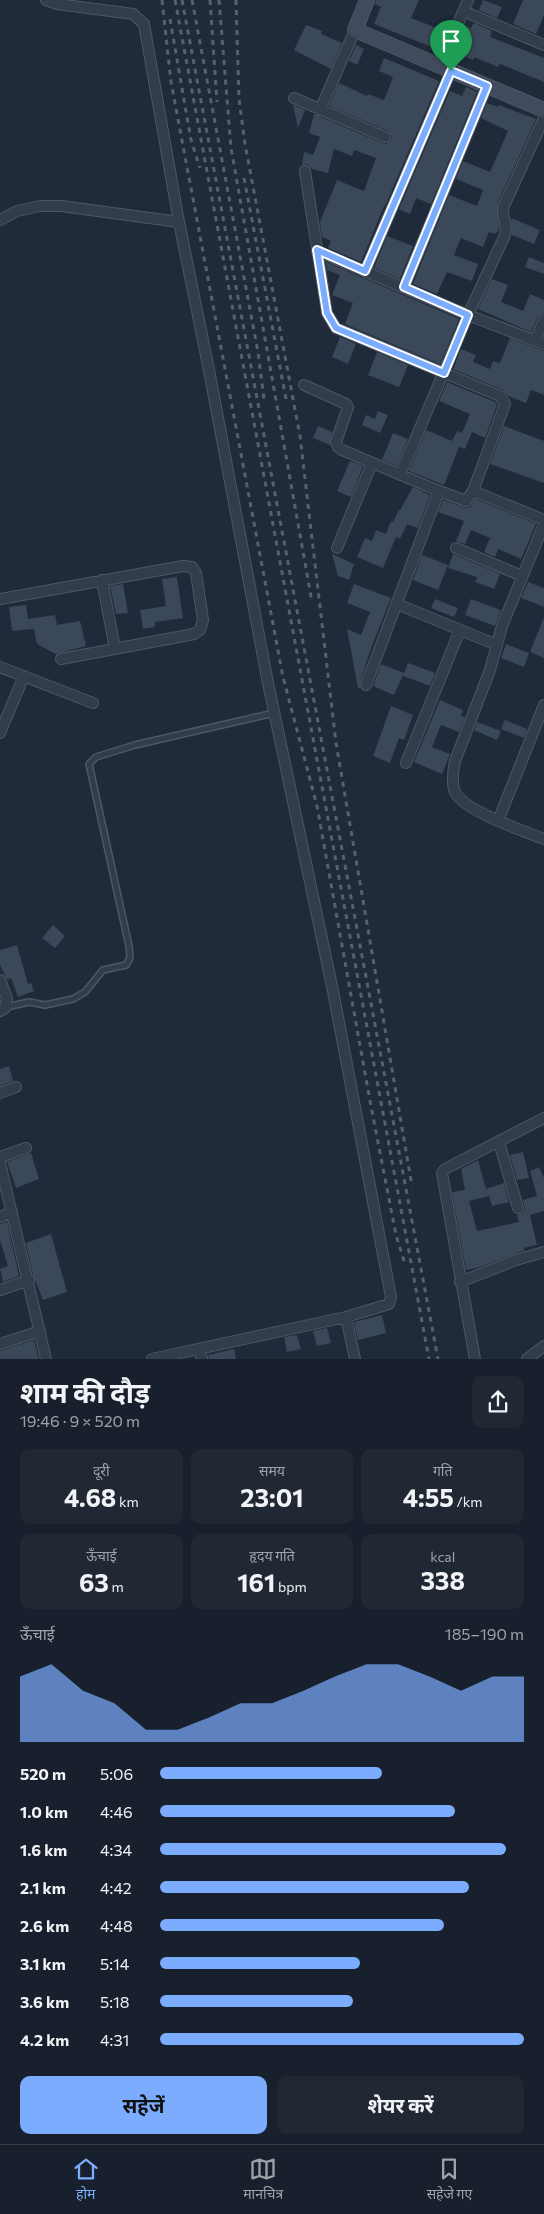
<!DOCTYPE html>
<html lang="hi">
<head>
<meta charset="utf-8">
<style>
	:root { --surface:#17202c; --page:#202834; --text:#f1f3f6; --muted:#9ea3a9; --line:#363e48; --accent:#7bacfe }
	body { margin:0; font-family:Commissioner,"Noto Sans Devanagari",sans-serif; background:var(--page); color:var(--text); height:100vh; display:flex; flex-direction:column; font-size:19px; white-space:nowrap }
	* { box-sizing:border-box; margin:0 }
	p { font-size:16px; color:var(--muted) }
	.icon { flex:none; width:28px; height:28px; fill:none; stroke:currentColor; stroke-width:2; stroke-linecap:round; stroke-linejoin:round }
	.map { position:relative; height:1359px; overflow:hidden }
	.sheet { display:flex; flex-direction:column; background:var(--surface); flex:1 }
	.sheet>* { flex:none }
	.pin { position:absolute; display:grid; place-items:center; width:42px; height:42px; color:#fff; margin:-51px -21px; border-radius:50% 50% 50% 0; rotate:-45deg; box-shadow:0 0 5px #0007 }
	.pin .icon { rotate:45deg }
	.round { display:grid; place-items:center; flex:none; width:52px; height:52px; border-radius:10px; background:var(--page) }
	.headline { display:flex; align-items:center; justify-content:space-between; height:85px; padding:0 20px }
	h1 { font-size:28px; font-weight:700; line-height:38px }
	.metrics { display:grid; grid-template-columns:repeat(3,1fr); gap:8px; height:85px; padding:5px 20px }
	.metrics div { display:grid; align-content:center; border-radius:10px; background:var(--page); text-align:center }
	.metrics b { font-size:25px; font-weight:700 }
	.metrics small { font-size:14px; font-weight:400 }
	.metrics p { font-size:14px }
	.chart { height:140px; padding:10px 20px }
	.chart p { display:flex; justify-content:space-between }
	.chart svg { width:100%; height:90px; margin-top:5px; fill:var(--accent); opacity:.7 }
	.primary-button { display:flex; gap:10px; margin-top:auto; padding:10px 20px }
	.primary-button a { flex:1; height:58px; border-radius:10px; background:var(--accent); color:#111; font-size:20px; font-weight:700; line-height:58px; text-align:center }
	.primary-button a+a { background:var(--page); color:var(--text) }
	ul { padding:0 20px; list-style:none; font-size:16px }
	li { display:grid; grid-template-columns:80px 60px 1fr; align-items:center; height:38px }
	li i { height:12px; border-radius:6px; background:var(--accent) }
	.menu { display:flex; justify-content:space-around; align-items:center; height:70px; border-top:1px solid var(--line); background:var(--surface); font-size:14px; color:var(--muted) }
	.menu a { display:grid; justify-items:center; gap:2px }
	.menu .selected { color:var(--accent) }
	.map>svg:first-child { display:block }
</style>
</head>
<body>
<div class="map">
<svg width="544" height="1359" viewBox="0 0 544 1359">
	<rect width="100%" height="100%" fill="#1f2a3a"/>
	<path fill="#3b4859" d="M376 0H419L411 18 442 30 434 48 374 24 381 7 375 4Z
		M483 0 502 7 497 18 479 10Z
		M523 0H544V15L536 34 513 24Z
		M474 23 492 31 490 37 544 58V82L500 64 498 67 474 57 473 60 454 51 465 26 471 28Z
		M306 25 322 31 321 34 342 43 331 69 294 50Z
		M356 45 364 49 357 65 349 61Z
		M384 58 439 81 385 206H384L361 262 328 248 331 241 322 237 320 222 337 180 364 191 376 158 354 150 352 156 334 149 328 173 312 169 307 164 302 165 304 152 313 155 320 137 309 133 314 114 382 143 386 144 391 140 392 136 388 131 329 106 339 83 367 96 368 94 384 100 393 77 379 71Z
		M466 87 477 92 431 204 416 198 410 214 399 209 450 91 462 96Z
		M487 103 498 107 499 105 536 119 497 205 499 230 495 234 489 232 483 247 461 238 454 255 478 264 472 281 447 272 437 294 413 284 449 195 477 206 483 190 456 179 463 161 490 172 508 131 481 118Z
		M293 105 305 110 298 128Z
		M511 218 540 230 534 244 512 235Z
		M387 236 413 246 400 279 374 268Z
		M529 257 544 263V274L525 267Z
		M326 262 459 319 440 364 345 324 353 303 332 295 340 275 327 270Z
		M492 279 508 285 501 302 523 311 530 294 544 300V313L538 317 531 332 478 309Z
		M340 337 356 344 348 364 332 357Z
		M510 338 544 351V395L531 390 526 403 508 396 503 390 453 369 461 349 476 355 473 362 490 369 493 361 500 363Z
		M377 352 408 365 399 387 368 375Z
		M447 382 495 402 497 405 485 438 472 432 465 449 459 447 444 485 409 471 426 430 452 441 457 431 462 433 470 414 439 401Z
		M378 411 388 415 380 433 362 425 366 415 375 419Z
		M318 426 332 432 330 445 313 438Z
		M504 426 544 441V483L490 464Z
		M393 433 408 439 397 466 382 460Z
		M350 461 363 466 351 497 337 491Z
		M413 487 430 495 418 528 407 524 400 539 396 537 383 568 357 557 365 538 372 541 376 530 386 534 391 521 393 522 399 510H400Z
		M475 499 536 524 521 559 498 549 495 557 484 552 490 538 471 530 465 544 456 541 464 521 438 512 443 500 466 508 470 507Z
		M332 554 354 564 349 580 338 576Z
		M453 554 500 574 494 589 475 582 477 577 448 568Z
		M422 555 448 565 438 590 413 580Z
		M177 577 183 618 155 622V627L143 629 140 610 166 606 162 579Z
		M528 582 544 588V607L521 598Z
		M123 584 128 613 116 614 110 586Z
		M354 584 391 598 370 651 360 683V688H358L347 629 361 635 370 612 347 603Z
		M435 599 458 608 454 617 431 608Z
		M471 599 501 610 495 626 465 615Z
		M26 605 28 619 55 615 57 625 80 621 86 646 56 654 37 644 34 629 12 631 9 607Z
		M544 617V658L530 652Z
		M506 644 529 653 524 667 501 658Z
		M408 663 435 673 430 686 403 676Z
		M381 664 404 673 394 695 373 686Z
		M440 700 463 710 461 716 465 717 459 732 441 725 432 747 450 754 442 774 414 762Z
		M391 706 413 715 404 740 399 738 390 763 373 756Z
		M505 720 527 729 524 738 501 729Z
		M477 722 501 731 497 740 474 730Z
		M53 925 65 936 55 948 42 938Z
		M17 945 28 984 31 983 34 991 18 997 11 978 7 980 0 965V950Z
		M9 1066 13 1081 0 1086V1069Z
		M523 1152 529 1178 517 1180 510 1155Z
		M31 1153 39 1179 16 1188 7 1162Z
		M478 1160 486 1189 504 1183 509 1202 492 1206 489 1196 469 1201 477 1231 519 1222 517 1215 523 1213 525 1209 523 1200 537 1196 530 1171 539 1167 544 1178V1211L530 1215 537 1245 524 1248 525 1250 477 1268 466 1270 452 1192 465 1190 461 1169Z
		M7 1222 19 1276 3 1282 0 1269 8 1266 0 1240V1224Z
		M51 1234 67 1292 43 1300 33 1275 26 1243Z
		M382 1315 386 1333 358 1340 354 1322Z
		M327 1328 331 1343 317 1346 313 1331Z
		M297 1335 301 1349 287 1352 284 1337Z
		M34 1340 39 1359H0V1351Z
		M234 1349 236 1359H209L208 1355Z"/>
	<g fill="none" stroke-linecap="round" stroke-linejoin="round">
		<defs>
			<path id="lane" d="M7 1007 29 1002 45 1005 73 999 85 992 103 970 126 965 130 958 129 946 89 764 96 757 135 745 274 713"/>
			<path id="street" d="M46 0 57 4 133 14 144 24 179 222 208 365 268 683 333 991 391 1297 389 1304 346 1317 152 1359
				M463 11 544 45
				M440 66 468 0
				M294 98 385 137
				M320 110 355 30
				M0 220 17 211 40 206H61L179 222
				M317 251 468 315 544 344
				M365 271 451 71
				M404 287 487 86
				M535 340 544 320
				M304 385 346 404 348 407 336 442 338 447 342 450 439 491 466 501 473 491 505 404 500 396 336 328 327 313 305 171
				M400 475 468 315 505 235C508 225 502 218 503 208L544 118
				M473 491 544 520
				M544 524 502 626 490 670 455 761C453 771 451 783 455 792 464 811 524 831 544 839
				M337 548 372 463
				M456 548 522 576
				M102 580 115 649
				M0 599 183 566 192 567 196 573 203 620 200 630 194 634 61 659
				M397 604 497 645
				M0 667 93 703
				M366 685 439 491
				M0 733 24 676
				M406 763 460 630
				M498 821 544 705
				M0 980 7 998 5 1008 0 1011
				M0 1093 16 1087
				M499 1142 518 1208
				M0 1157 26 1148
				M0 1163 46 1359
				M0 1217 12 1212
				M460 1282 516 1260 544 1252
				M0 1290 29 1280
				M346 1317 355 1359
				M0 1344 40 1331
				M199 1349 202 1359
				M475 1359 442 1173 445 1169 544 1118
				M527 1359 544 1346"/>
			<path id="secondary" d="M367 0 355 30 544 110"/>
		</defs>
		<use href="#lane" stroke="#4e5764" stroke-width="8"/>
		<use href="#street" stroke="#4e5764" stroke-width="12"/>
		<use href="#secondary" stroke="#4e5764" stroke-width="16"/>
		<use href="#lane" stroke="#333c4a" stroke-width="5"/>
		<use href="#street" stroke="#333c4a" stroke-width="10"/>
		<use href="#secondary" stroke="#414b5d" stroke-width="14"/>
		<path stroke="#556071" stroke-width="3" stroke-dasharray="5 5" stroke-linecap="butt" d="M162 0 171 82 283 677 317 806 370 1101 396 1235 404 1261
			M175 0 429 1359
			M182 0 438 1359
			M192 0 258 352 264 399
			M210 0 217 102
			M219 0 231 148 312 602
			M236 0 239 99 245 144 300 436 336 743 412 1186
			M170 19 191 140 200 168
			M244 178 287 404"/>
	</g>
	<g fill="none" stroke-linecap="round" stroke-linejoin="round">
		<defs>
			<path id="route" d="M451 71 487 86 404 287 468 315 444 373 336 328 327 313 317 250 365 271Z"/>
		</defs>
		<use href="#route" stroke="#fff" stroke-width="10"/>
		<use href="#route" stroke="#7bacfe" stroke-width="6"/>
	</g>
</svg>
<div class="pin" style="left:451px;top:71px;background:#1e9e55"><svg class="icon" aria-label="arrive" viewBox="0 0 24 24"><path d="M6 21V4h12l-3 4 3 4H6"/></svg></div>
</div>
<section class="sheet">
<div class="headline"><div><h1>शाम की दौड़</h1><p>19:46 · 9 × 520 m</p></div><a class="round"><svg class="icon" aria-label="share" viewBox="0 0 24 24"><path d="M12 15V3M7 8l5-5 5 5M5 13v7h14v-7"/></svg></a></div>
<div class="metrics">
<div><p>दूरी</p><b>4.68<small> km</small></b></div>
<div><p>समय</p><b>23:01</b></div>
<div><p>गति</p><b>4:55<small> /km</small></b></div>
</div>
<div class="metrics">
<div><p>ऊँचाई</p><b>63<small> m</small></b></div>
<div><p>हृदय गति</p><b>161<small> bpm</small></b></div>
<div><p>kcal</p><b>338</b></div>
</div>
<div class="chart"><p><span>ऊँचाई</span>185–190 m</p>
<svg viewBox="0 0 160 44" preserveAspectRatio="none"><path d="M0 44V12L10 6L20 19L30 25L40 38L50 38L60 32L70 25L80 25L90 19L100 12L110 6L120 6L130 12L140 19L150 12L160 12V44z"/></svg>
</div>
<ul>
<li><b>520 m</b>5:06<i style="width:61%"></i></li>
<li><b>1.0 km</b>4:46<i style="width:81%"></i></li>
<li><b>1.6 km</b>4:34<i style="width:95%"></i></li>
<li><b>2.1 km</b>4:42<i style="width:85%"></i></li>
<li><b>2.6 km</b>4:48<i style="width:78%"></i></li>
<li><b>3.1 km</b>5:14<i style="width:55%"></i></li>
<li><b>3.6 km</b>5:18<i style="width:53%"></i></li>
<li><b>4.2 km</b>4:31<i style="width:100%"></i></li>
</ul>
<div class="primary-button"><a>सहेजें</a><a>शेयर करें</a></div>
</section>
<nav class="menu">
<a class="selected"><svg class="icon" aria-label="home" viewBox="0 0 24 24"><path d="M3 11l9-7 9 7M6 9v11h12V9"/></svg>होम</a>
<a><svg class="icon" aria-label="map" viewBox="0 0 24 24"><path d="M3 6l6-2 6 2 6-2v14l-6 2-6-2-6 2zM9 4v14M15 6v14"/></svg>मानचित्र</a>
<a><svg class="icon" aria-label="saved" viewBox="0 0 24 24"><path d="M7 4h10v16l-5-4-5 4z"/></svg>सहेजे गए</a>
</nav>
</body>
</html>
